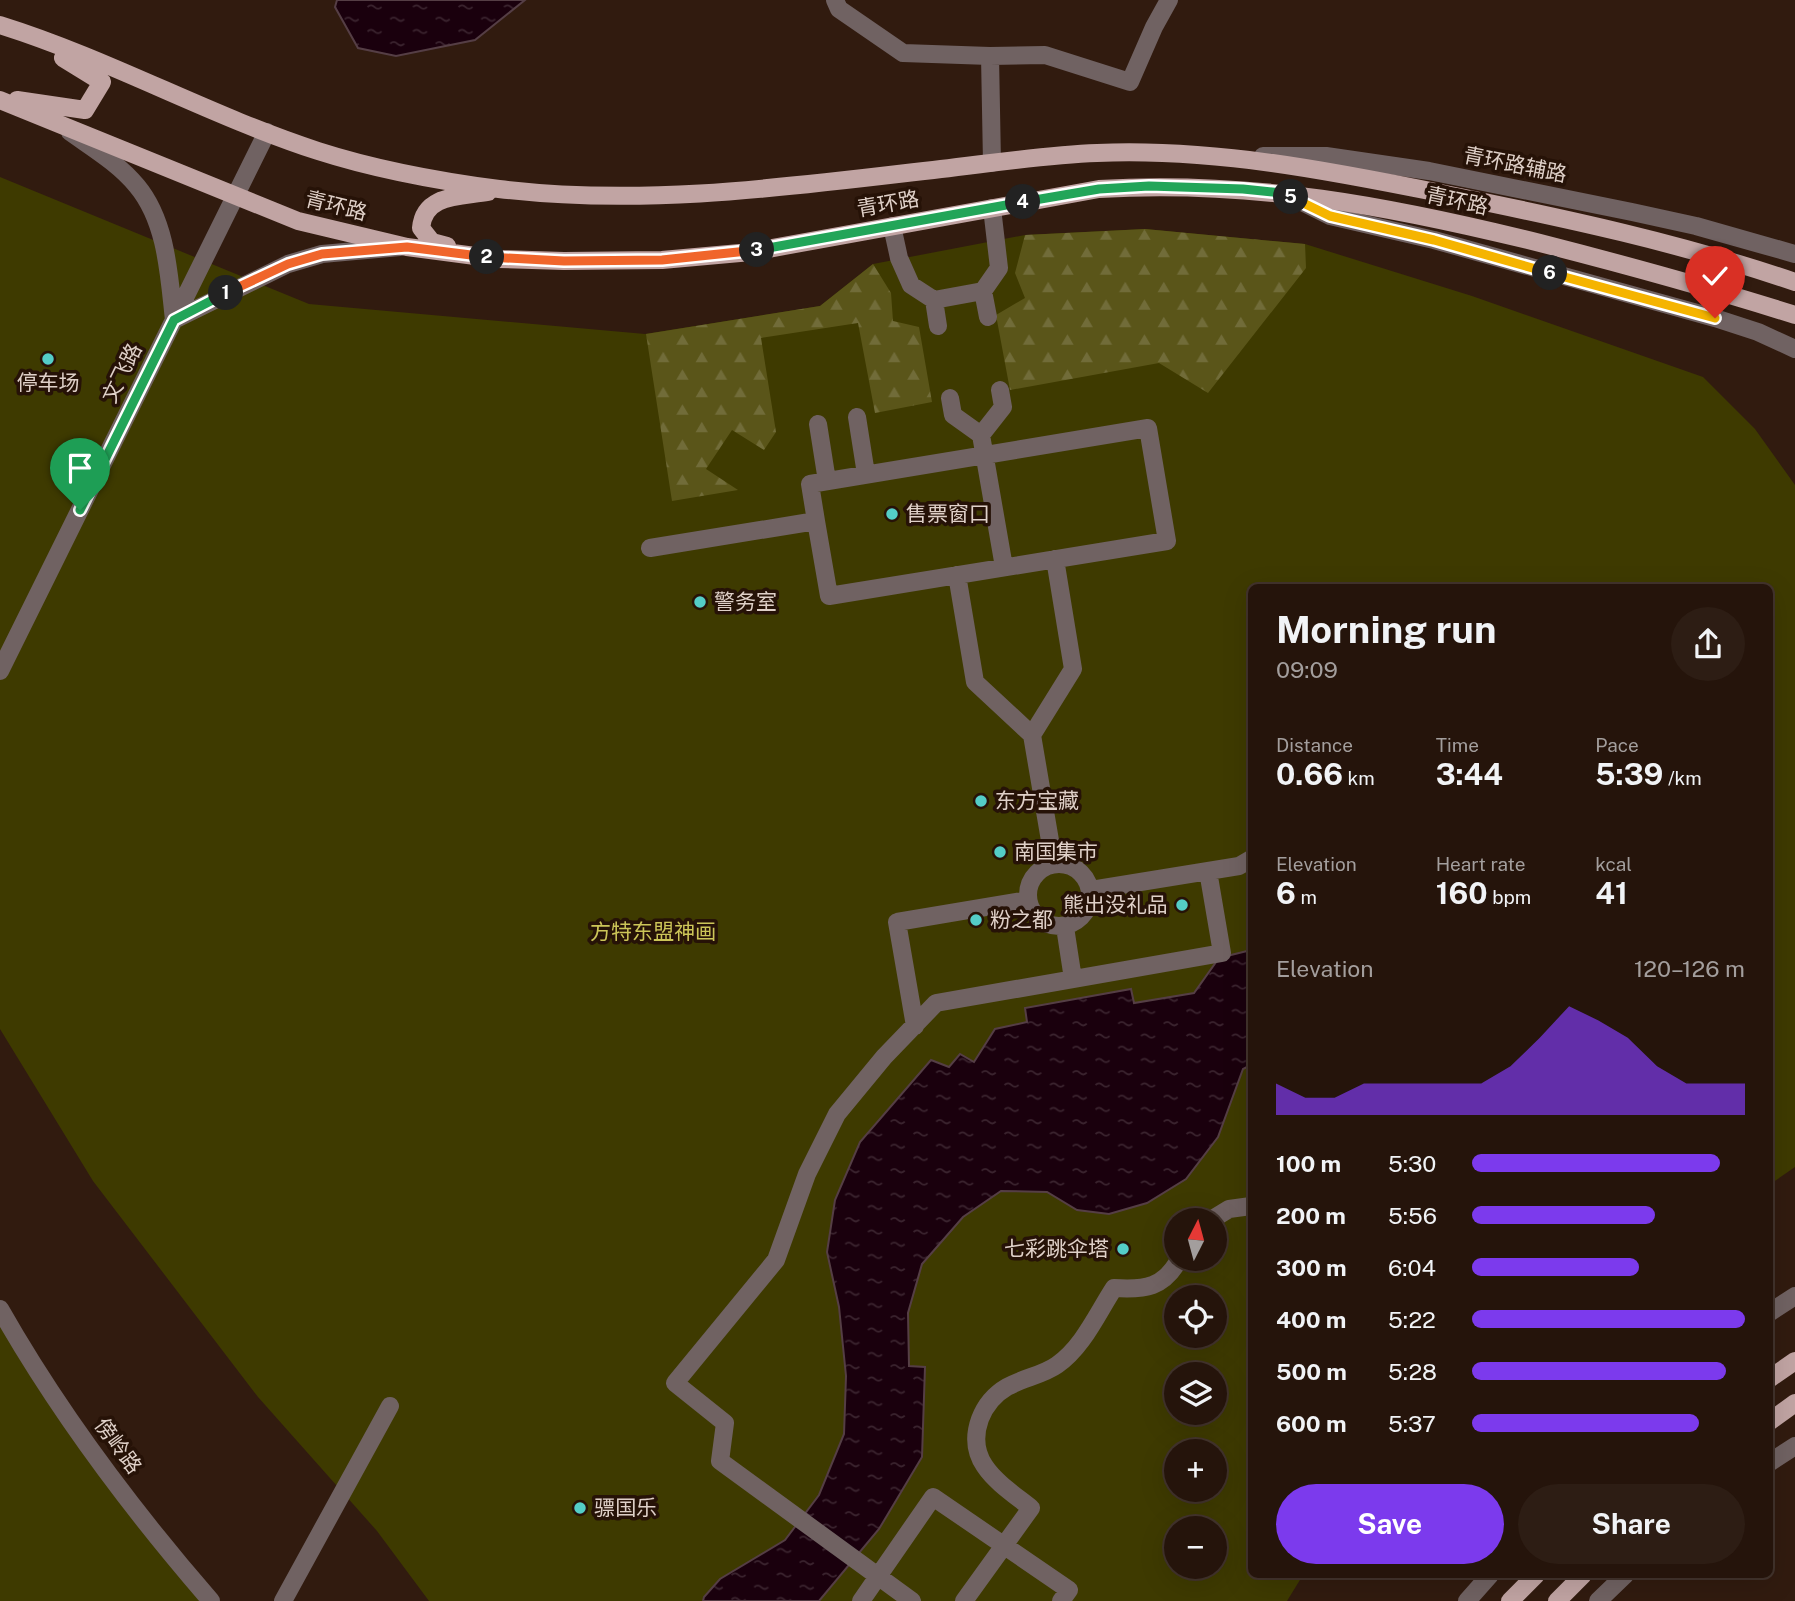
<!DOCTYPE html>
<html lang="en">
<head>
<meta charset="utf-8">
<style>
	:root { --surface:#25140b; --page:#2d1d14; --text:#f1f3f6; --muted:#a39e9d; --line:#42332c; --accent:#7c3aed }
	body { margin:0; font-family:"Public Sans","Noto Sans SC",sans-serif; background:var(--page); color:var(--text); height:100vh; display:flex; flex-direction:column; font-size:26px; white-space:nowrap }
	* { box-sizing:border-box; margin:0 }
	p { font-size:23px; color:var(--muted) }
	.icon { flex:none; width:38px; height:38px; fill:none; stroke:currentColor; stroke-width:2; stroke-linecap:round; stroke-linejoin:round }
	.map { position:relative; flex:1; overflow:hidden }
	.side { position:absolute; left:1248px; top:584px; width:525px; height:994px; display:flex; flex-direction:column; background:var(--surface); border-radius:10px; box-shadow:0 7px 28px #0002,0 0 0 2px var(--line) }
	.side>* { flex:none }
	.needle { width:46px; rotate:6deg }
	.buttons { position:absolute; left:1164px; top:1208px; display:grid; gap:14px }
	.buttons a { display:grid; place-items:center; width:63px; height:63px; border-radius:50%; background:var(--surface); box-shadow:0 7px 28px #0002,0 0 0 2px var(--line); font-size:35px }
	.pin { position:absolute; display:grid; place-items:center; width:60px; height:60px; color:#fff; margin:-72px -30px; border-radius:50% 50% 50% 0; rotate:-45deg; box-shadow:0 0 7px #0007 }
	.pin .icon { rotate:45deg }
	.km { position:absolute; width:35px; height:35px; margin:-18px; border-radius:50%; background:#222; color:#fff; font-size:19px; line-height:35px; text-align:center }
	.round { display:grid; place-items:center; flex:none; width:74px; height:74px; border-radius:37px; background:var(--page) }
	.summary { display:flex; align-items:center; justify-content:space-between; height:119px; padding:0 28px }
	h1 { font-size:38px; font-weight:700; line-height:52px }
	.figures { display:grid; grid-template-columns:repeat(3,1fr); gap:10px; height:119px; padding:7px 28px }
	.figures div { display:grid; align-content:center }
	.figures b { font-size:30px; font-weight:700 }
	.figures small { font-size:19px; font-weight:400 }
	.figures p { font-size:19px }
	.chart { height:196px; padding:14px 28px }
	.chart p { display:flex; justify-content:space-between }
	.chart svg { width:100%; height:126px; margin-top:7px; fill:var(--accent); opacity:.7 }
	.primary-button { display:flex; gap:14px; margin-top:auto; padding:14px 28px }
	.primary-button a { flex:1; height:80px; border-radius:42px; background:var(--accent); color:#fff; font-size:28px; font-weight:700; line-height:80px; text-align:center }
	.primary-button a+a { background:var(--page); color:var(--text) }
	ul { padding:0 28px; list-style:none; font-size:23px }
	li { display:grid; grid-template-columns:112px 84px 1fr; align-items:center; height:52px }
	li i { height:18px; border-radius:9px; background:var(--accent) }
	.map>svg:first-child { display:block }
</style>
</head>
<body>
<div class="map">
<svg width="1795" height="1601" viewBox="0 0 1795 1601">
	<defs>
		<pattern id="forest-firs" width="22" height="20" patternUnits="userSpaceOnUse" patternTransform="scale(1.75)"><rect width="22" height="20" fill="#5a5519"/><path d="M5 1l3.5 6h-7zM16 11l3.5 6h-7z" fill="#716c39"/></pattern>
		<pattern id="water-ripples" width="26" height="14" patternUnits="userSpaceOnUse" patternTransform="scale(1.75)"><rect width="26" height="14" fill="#1a000d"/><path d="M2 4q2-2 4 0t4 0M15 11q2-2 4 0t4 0" fill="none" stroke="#3b242f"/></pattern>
	</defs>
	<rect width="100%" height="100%" fill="#311b0f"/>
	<path fill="#3e3a00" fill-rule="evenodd" d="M0 177 309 304 645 334 820 306 873 264 1025 235 1145 229 1305 244 1472 296 1703 377 1755 429 1795 485V1167L1769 1185V588H1251V1575H1303L1287 1601H429L377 1531 258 1397 93 1181 0 1029ZM1176 1220H1214V1258H1176ZM1176 1297H1214V1335H1176ZM1176 1374H1214V1412H1176ZM1176 1451H1214V1489H1176ZM1176 1528H1214V1566H1176Z
		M0 1309 13 1332 211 1601H0Z"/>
	<path fill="url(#forest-firs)" d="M1145 229 1305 244 1306 268 1208 393 1159 363 1010 390 996 315 1025 298 1015 273 1025 235Z
		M873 264 891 293 893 321 919 327 932 402 875 413 858 323 761 338 776 432 764 450 732 430 706 469 738 490 672 501 646 334 820 306Z"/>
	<path fill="url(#water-ripples)" stroke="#553e45" stroke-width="2" d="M337 0H525L475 40 396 56 358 48 335 7Z
		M1251 950V1065L1243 1069 1218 1137 1186 1179 1147 1203 1109 1214 1077 1210 1047 1192 1001 1191 963 1217 922 1264 908 1313 909 1366 925 1367 922 1457 879 1529 819 1601H703L704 1597 720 1579 785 1540 819 1495 844 1434 846 1376 839 1307 827 1252 835 1200 860 1142 931 1060 949 1067 960 1054 974 1062 995 1029 1027 1022 1025 1008 1131 989 1134 1003 1194 993 1219 958Z"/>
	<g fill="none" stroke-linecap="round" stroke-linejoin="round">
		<path stroke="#706262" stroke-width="18" d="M835 0 839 9 903 53 990 56
			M70 132C94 149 119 164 137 186 167 222 169 276 174 320
			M1263 156H1326L1429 171 1632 212 1696 226 1795 254
			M992 163 990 56 1045 55 1130 82 1154 27 1169 0
			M1292 197 1330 216 1434 240 1715 318 1758 332 1795 349
			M892 226 899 258 911 285 934 300 983 291 999 268 992 208
			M983 291 988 317
			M934 300 938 326
			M174 320 288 264 322 254 400 247
			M950 398 953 415 981 435 1003 407 1000 390
			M857 417 866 474
			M818 424 827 481
			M981 435 1004 567
			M650 548 816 521 829 596 1167 541 1148 428 810 484 816 521
			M957 575 975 682 1032 735 1073 669 1055 559
			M0 671 267 132
			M1032 735 1054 864
			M1028 895a31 31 0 1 1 62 0a31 31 0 1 1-62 0Z
			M1091 890 1239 866 1251 859
			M1065 927 1073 979
			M915 1026 897 922 1028 900
			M1211 1220 1229 1209 1251 1206
			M0 1309C59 1413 133 1511 211 1601
			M1769 1313 1795 1296
			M1769 1463 1795 1446
			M283 1601 390 1406
			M861 1601 933 1497 1069 1590 1061 1601
			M912 1601 720 1461 725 1423 675 1383 776 1260 807 1174 837 1114 884 1057 936 1003 1222 953 1208 871
			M964 1601 1031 1508C1001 1484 964 1463 980 1419 985 1406 995 1394 1007 1387 1023 1378 1043 1375 1057 1365 1083 1347 1097 1314 1114 1288 1145 1290 1164 1288 1180 1258
			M1467 1601 1490 1575
			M1598 1601 1625 1575"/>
		<path stroke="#c1a4a3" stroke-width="18" d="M0 25C109 59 210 116 318 151 377 170 438 181 499 189 647 207 794 186 941 169 993 163 1045 155 1097 153 1214 148 1331 171 1445 194 1564 218 1681 243 1795 282
			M0 100 298 221 407 247 498 259 564 261 662 260 751 252 1099 189C1254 180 1390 206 1540 243 1626 265 1710 288 1795 315
			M17 100 85 110 102 82 63 58
			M447 246 432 242 421 228C424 194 460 197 488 192
			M1769 1379 1795 1361
			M1769 1422 1795 1403
			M1510 1601 1536 1575
			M1557 1601 1583 1575"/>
	</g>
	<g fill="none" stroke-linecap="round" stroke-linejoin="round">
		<defs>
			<path id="split-1" d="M80 510 174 320 226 293"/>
			<path id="split-2" d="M226 293 288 264 322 254 407 247 487 257"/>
			<path id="split-3" d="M487 257 564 261 662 260 757 250"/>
			<path id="split-4" d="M757 250 1023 202"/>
			<path id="split-5" d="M1023 202 1099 189 1149 186 1243 189 1282 193 1291 197"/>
			<path id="split-6" d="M1291 197 1330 216 1434 240 1550 273"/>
			<path id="split-7" d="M1550 273 1715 318"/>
		</defs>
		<use href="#split-1" stroke="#fff" stroke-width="14"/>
		<use href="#split-2" stroke="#fff" stroke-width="14"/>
		<use href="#split-3" stroke="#fff" stroke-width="14"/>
		<use href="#split-4" stroke="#fff" stroke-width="14"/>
		<use href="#split-5" stroke="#fff" stroke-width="14"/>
		<use href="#split-6" stroke="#fff" stroke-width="14"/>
		<use href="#split-7" stroke="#fff" stroke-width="14"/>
		<use href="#split-1" stroke="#22a559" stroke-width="9"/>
		<use href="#split-2" stroke="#f0652b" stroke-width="9"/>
		<use href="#split-3" stroke="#f0652b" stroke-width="9"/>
		<use href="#split-4" stroke="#22a559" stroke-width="9"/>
		<use href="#split-5" stroke="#22a559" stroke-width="9"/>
		<use href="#split-6" stroke="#f5b400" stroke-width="9"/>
		<use href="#split-7" stroke="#f5b400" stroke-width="9"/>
	</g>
	<g fill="#54cdc7" stroke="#261207" stroke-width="2.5">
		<circle cx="48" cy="359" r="7"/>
		<circle cx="892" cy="514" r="7"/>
		<circle cx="700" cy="602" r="7"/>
		<circle cx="981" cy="801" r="7"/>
		<circle cx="1000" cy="852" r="7"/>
		<circle cx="1182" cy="905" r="7"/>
		<circle cx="976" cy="920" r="7"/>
		<circle cx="1123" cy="1249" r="7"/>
		<circle cx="580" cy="1508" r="7"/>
	</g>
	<g text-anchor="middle" stroke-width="7" stroke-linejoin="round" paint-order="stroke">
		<g font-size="21" fill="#dfd0c8" stroke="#261207">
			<text transform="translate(1515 165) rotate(11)" y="7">青环路辅路</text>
			<text transform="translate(1457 201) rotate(12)" y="7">青环路</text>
			<text transform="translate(888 204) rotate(-10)" y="7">青环路</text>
			<text transform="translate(336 206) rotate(14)" y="7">青环路</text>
			<text transform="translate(122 373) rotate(-64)" y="7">文飞路</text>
			<text transform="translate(118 1446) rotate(54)" y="7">傍岭路</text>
		</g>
		<g font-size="21" fill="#dfd0c8" stroke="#261207" text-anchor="start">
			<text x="48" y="390" text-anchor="middle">停车场</text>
			<text x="906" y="521">售票窗口</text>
			<text x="714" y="609">警务室</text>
			<text x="995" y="808">东方宝藏</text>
			<text x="1014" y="859">南国集市</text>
			<text x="1168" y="912" text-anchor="end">熊出没礼品</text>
			<text x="990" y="927">粉之都</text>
			<text x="1109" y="1256" text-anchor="end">七彩跳伞塔</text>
			<text x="594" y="1515">骠国乐</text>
		</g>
		<g font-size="21" fill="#ccc558" stroke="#261207">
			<text x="653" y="939">方特东盟神画</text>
		</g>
	</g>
</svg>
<div class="buttons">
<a><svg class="needle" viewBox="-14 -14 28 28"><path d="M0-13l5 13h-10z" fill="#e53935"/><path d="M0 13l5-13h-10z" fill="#a39e9d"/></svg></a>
<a><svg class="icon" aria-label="locate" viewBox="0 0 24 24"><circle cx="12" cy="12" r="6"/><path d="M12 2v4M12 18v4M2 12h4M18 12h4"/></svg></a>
<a><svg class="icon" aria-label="layers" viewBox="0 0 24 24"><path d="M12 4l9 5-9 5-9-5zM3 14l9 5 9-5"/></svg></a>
<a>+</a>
<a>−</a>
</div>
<div class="pin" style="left:80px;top:510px;background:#1e9e55"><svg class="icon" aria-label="arrive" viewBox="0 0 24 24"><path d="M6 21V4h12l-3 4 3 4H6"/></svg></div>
<div class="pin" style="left:1715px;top:318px;background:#d93025"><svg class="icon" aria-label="check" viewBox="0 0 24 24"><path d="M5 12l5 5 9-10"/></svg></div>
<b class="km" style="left:226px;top:293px">1</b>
<b class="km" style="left:487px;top:257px">2</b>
<b class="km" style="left:757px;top:250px">3</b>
<b class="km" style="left:1023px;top:202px">4</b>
<b class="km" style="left:1291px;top:197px">5</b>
<b class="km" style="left:1550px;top:273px">6</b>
<section class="side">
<div class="summary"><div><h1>Morning run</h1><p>09:09</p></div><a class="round"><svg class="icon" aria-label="share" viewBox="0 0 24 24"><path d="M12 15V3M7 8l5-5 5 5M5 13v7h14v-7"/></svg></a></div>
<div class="figures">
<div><p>Distance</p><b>0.66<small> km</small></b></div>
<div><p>Time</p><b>3:44</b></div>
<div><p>Pace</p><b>5:39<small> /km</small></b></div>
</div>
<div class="figures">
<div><p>Elevation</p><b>6<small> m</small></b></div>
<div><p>Heart rate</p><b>160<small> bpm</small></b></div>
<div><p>kcal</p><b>41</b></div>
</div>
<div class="chart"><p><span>Elevation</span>120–126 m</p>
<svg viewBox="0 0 160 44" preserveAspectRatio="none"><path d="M0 44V33L10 38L20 38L30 33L40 33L50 33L60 33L70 33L80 27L90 17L100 6L110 11L120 17L130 27L140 33L150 33L160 33V44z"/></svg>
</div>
<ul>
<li><b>100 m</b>5:30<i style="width:91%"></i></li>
<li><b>200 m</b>5:56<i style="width:67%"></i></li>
<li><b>300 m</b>6:04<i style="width:61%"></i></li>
<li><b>400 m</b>5:22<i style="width:100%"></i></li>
<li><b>500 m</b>5:28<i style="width:93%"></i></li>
<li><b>600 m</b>5:37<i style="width:83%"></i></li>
</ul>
<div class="primary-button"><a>Save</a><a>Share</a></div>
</section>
</div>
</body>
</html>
